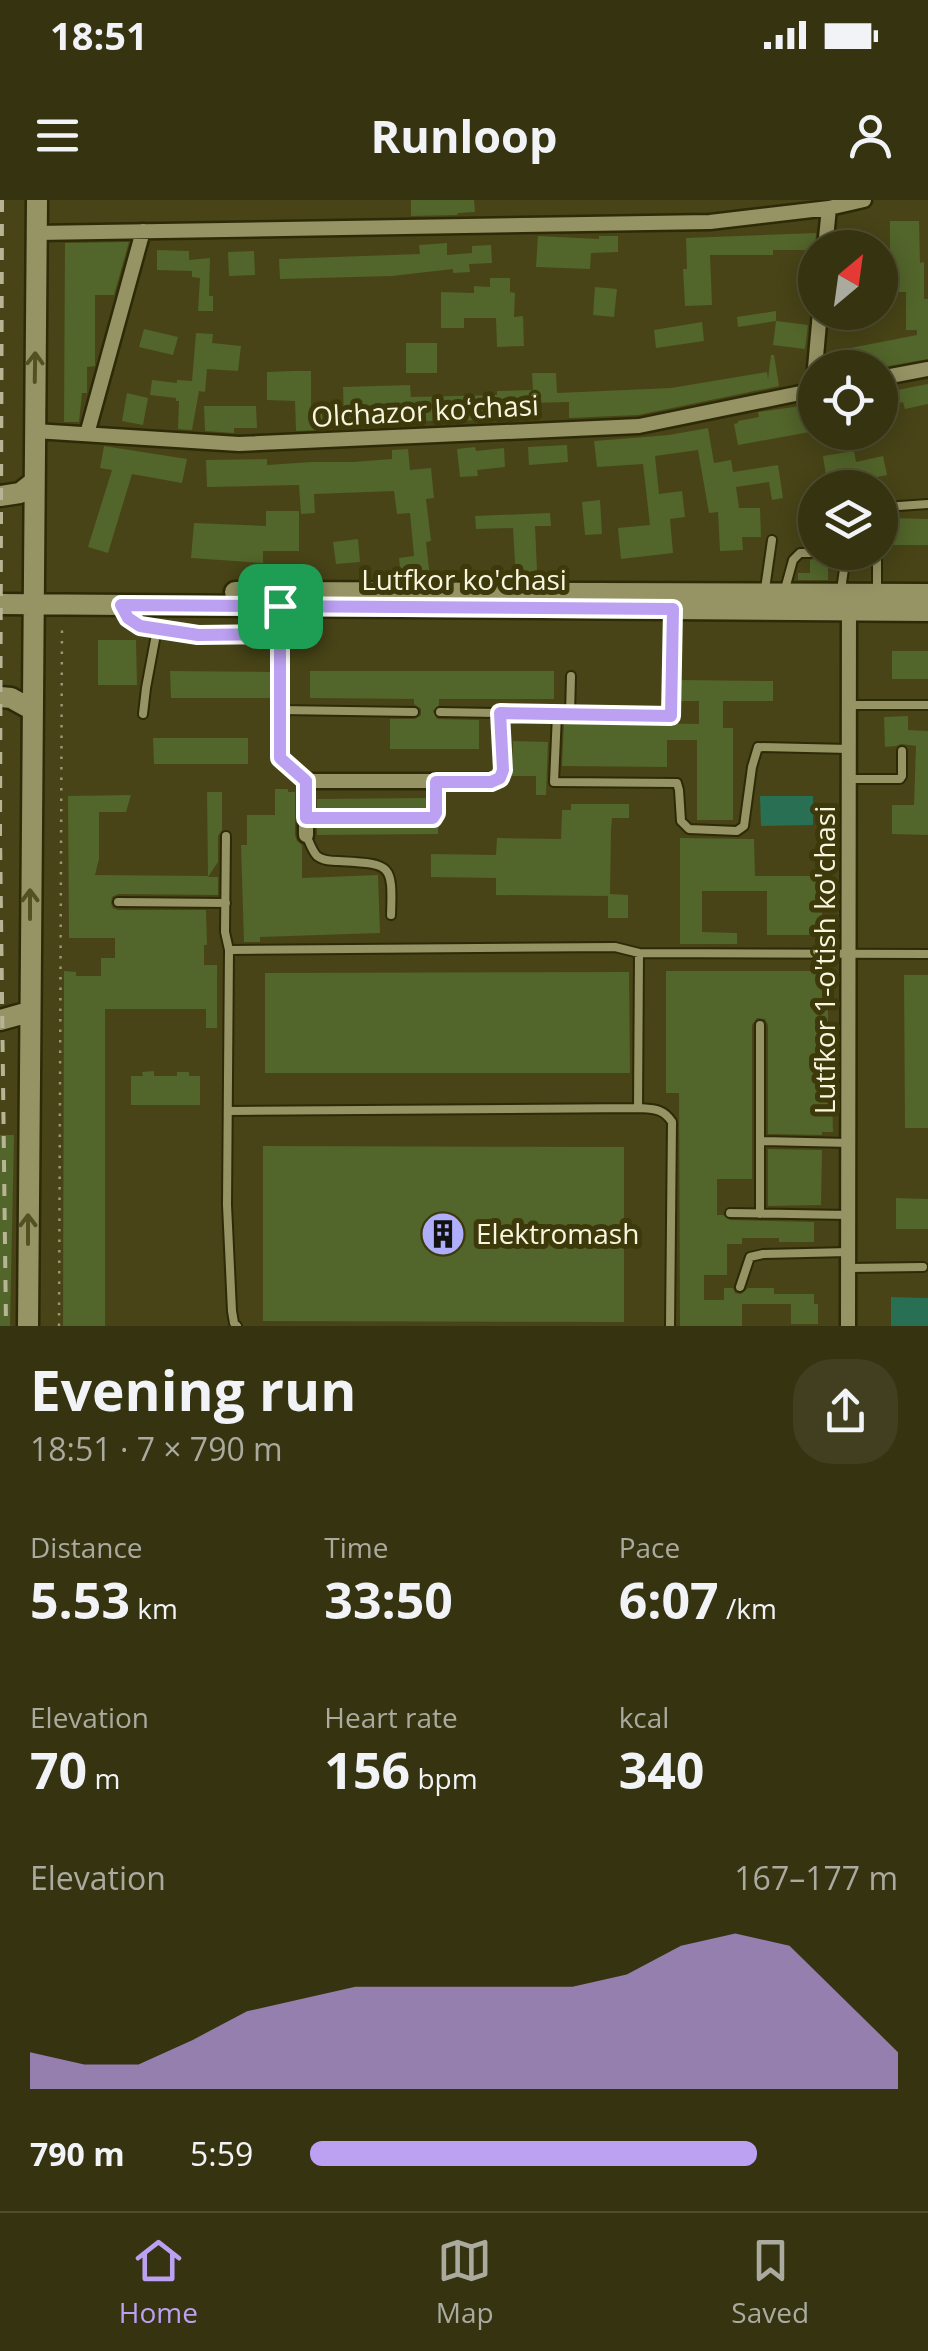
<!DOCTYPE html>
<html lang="en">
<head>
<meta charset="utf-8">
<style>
	:root { --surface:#363311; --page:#413f1f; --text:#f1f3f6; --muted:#aaaa9f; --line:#504e31; --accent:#bca0f2 }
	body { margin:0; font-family:"Open Sans",sans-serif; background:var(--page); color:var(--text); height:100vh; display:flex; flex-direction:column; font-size:38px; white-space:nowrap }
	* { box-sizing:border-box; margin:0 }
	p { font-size:32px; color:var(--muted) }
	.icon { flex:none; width:55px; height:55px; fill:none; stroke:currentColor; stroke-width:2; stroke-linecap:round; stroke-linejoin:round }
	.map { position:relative; height:1126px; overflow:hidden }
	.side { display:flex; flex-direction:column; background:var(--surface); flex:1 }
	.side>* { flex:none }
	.needle { width:65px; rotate:29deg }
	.fabs { position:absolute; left:798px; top:30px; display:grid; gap:20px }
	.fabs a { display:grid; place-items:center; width:100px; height:100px; border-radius:50%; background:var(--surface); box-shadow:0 5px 25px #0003,0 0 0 2px var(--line); font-size:50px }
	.pin { position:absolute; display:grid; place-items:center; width:85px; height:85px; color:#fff; margin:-42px; border-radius:20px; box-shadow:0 5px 15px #0006 }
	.round { display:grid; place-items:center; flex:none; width:105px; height:105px; border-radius:40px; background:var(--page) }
	.headline { display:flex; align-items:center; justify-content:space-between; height:170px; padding:0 30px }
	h1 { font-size:55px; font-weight:700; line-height:75px }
	.figures { display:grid; grid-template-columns:repeat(3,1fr); gap:15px; height:170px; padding:10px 30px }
	.figures div { display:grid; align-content:center }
	.figures b { font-size:50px; font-weight:700 }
	.figures small { font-size:28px; font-weight:400 }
	.figures p { font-size:28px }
	.chart { height:280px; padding:20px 30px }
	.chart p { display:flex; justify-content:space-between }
	.chart svg { width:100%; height:180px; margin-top:10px; fill:var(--accent); opacity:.7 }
	ul { padding:0 30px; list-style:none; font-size:32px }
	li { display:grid; grid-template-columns:160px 120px 1fr; align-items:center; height:75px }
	li i { height:25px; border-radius:12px; background:var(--accent) }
	.status { display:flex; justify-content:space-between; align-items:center; height:70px; padding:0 50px; background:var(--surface); direction:ltr }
	.status svg { height:28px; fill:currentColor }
	header { display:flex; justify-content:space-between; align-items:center; height:130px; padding:0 30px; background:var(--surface); font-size:45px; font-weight:700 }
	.tabs { display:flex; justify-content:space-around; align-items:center; height:140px; border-top:2px solid var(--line); background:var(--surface); font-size:28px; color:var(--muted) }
	.tabs a { display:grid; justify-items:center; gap:5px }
	.tabs .current { color:var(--accent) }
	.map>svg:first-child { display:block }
</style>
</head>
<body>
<div class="status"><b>18:51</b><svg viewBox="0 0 49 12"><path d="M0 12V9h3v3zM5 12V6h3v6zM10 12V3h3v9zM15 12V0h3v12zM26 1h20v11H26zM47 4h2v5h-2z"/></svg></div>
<header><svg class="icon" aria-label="menu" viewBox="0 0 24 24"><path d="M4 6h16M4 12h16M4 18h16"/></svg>Runloop<svg class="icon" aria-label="person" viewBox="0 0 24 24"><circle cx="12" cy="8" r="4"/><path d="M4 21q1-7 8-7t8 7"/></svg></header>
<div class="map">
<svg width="928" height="1126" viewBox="0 0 928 1126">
	<rect width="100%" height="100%" fill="#484417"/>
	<path fill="#286f53" d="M760 596H813V625L761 626Z
		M891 1097 928 1098V1126H891Z"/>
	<path fill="#52652a" d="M411 0H474L475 12 458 13 457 15 411 16Z
		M890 21H919L920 63 924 62V99H928V159L878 168H838L835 151 917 135V130H906V92H896V84H880V63H890Z
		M816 33 815 50H773V55H710L712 105 685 106 683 69H687L686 38Z
		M538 36 599 39V36H618V52L591 53 590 69 536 67Z
		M124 42H129L114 95H95V166L87 167V193H82L79 222H64L65 43Z
		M447 43V55L472 53V46L491 45 492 63 469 64 470 72 453 73V69L392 76 280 79 279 59 420 54 419 45Z
		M157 50 189 51V60L210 58 209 96H213V111H198L200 78 192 77V71L157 70Z
		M254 51 255 75 229 76 228 52Z
		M490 78H510V92L515 93 514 117 523 116 524 146 497 147 496 118H464V128H441V92L474 93V86L490 87Z
		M595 87 617 89 614 117 593 115Z
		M776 111V121L808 125 805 149 773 145 776 121 738 127 737 117Z
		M702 122 704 141 656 148 654 130Z
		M144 129 178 137 173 155 139 147Z
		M196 133 213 134 212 143 241 146 238 171 207 169 205 192 199 191 192 230 178 229 179 201H176V198L150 195 152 180 177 183V180L192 181Z
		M406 143H437V173H406Z
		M771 155H774L779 186 638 215 569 218V202L528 203 529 213 495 214V220L422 221 421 214 365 215V221L344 222 343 187 410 185 411 197 497 195V191L533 190 532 173H556L557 193 671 188 767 172 768 179Z
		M293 171H311V214H322L323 230 296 231 295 201 267 200V172Z
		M928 184V204L905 209 903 202 880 207V188L891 187 892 191Z
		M127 193 148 198 143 225 122 221Z
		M815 204V231L738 245 734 224 738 223V221L759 217 758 212Z
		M204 206H256L257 228H234V233L205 231Z
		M708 228 714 263 731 260 733 272 778 265 783 298 772 300 769 282 736 287 739 308H760L761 337H742L743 350 720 351 718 312 709 313 698 250 655 256 659 294 682 291 685 317 670 319 673 353 621 359 618 328 650 325 643 264 597 267 594 241 669 235Z
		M567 245 568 262 529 265 528 247Z
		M104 246 187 259 182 283 132 274 108 353 88 347 112 270 100 268Z
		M475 247 476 251 504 248 505 267 477 270 478 276 460 277 457 249Z
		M408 249 410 270 431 268 434 298 426 299 431 341 426 342 430 378 401 379 399 358 414 356 410 313 397 314 394 291 314 294 315 313 301 314 299 285 207 287 206 260 267 259V265L312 262H352L392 259V250Z
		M854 251 856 262 883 256 887 275 843 284 842 279 827 282 823 256Z
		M600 300 602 334 585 335 582 302Z
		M266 311H299V351H263V363L191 358 194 323 266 326Z
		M550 313 551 326H535L537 371H530V379H516L513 328 476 329 475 316Z
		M891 318 928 319V345H891Z
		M358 339 360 362 336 364 333 342Z
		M817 352H827L828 358 833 363H828V380H798V373H810V360L816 358Z
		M98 440H136L137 485H98Z
		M892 451H928V479H892Z
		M170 471 270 472V498H171Z
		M310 471H554V499H439V505L433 511 437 519 479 520V549H390V519H415L421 515V509L414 504V499L310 498Z
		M679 480 773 481V501H723V528H733V620H697V540H667V567L562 566 564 522 699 524V501H679Z
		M908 516V530L928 531V635L892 634V605H914L916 546 901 544 896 546 885 547 884 517Z
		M153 538H248V564H154Z
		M513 541 548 542 546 595H536V576H512Z
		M275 589H288V592H295V635L297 641 302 645V678L378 675 380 733 260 737V742H244L241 645H247V615H275Z
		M207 592H222V630L218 636V662L208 677H218V695L118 694 112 697 111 703 113 708 118 710H206L207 745H204V765H217V828H206V809H105V1126H63L64 771 76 772V776H101V758H115V738H69L68 596 131 595 126 612H99V659L95 675 208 676Z
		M428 598V610L317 611V599Z
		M571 604H629V618H612L611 630 610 694 628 695V718H608V696L496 695V678L431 677V654L496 655 497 638 561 639 562 610H571Z
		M438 622V634L317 635V626L433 624Z
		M680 638 754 639 755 676H822V735H767V691H702V732L737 733V744H680Z
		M666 771H828V841H831L833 932H822V935L768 934V825L765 819 757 818 752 825V979H717V1015H723L730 1020 814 1022V1042H779V1038H742V1044H727V1075H704V1100H724V1088H733L735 1093 741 1094 748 1088H774V1094H814V1104H818V1124H791V1104H742V1126H680L679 893H666Z
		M629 772 630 873H265V773Z
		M904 775H928V928H905Z
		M154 871V876H177V872H189V876H200V905H131V876H143L142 872Z
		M0 935H14L10 1126H0Z
		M263 946 624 947V1122L263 1121Z
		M768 949 822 950 821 1005 768 1006Z
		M896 998 928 999V1029H896Z"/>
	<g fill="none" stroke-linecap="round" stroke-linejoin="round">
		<defs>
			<path id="lane" d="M880 317 884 307 928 304
				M834 354 841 359 844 369 841 390
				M765 389 772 340
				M785 389 793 360 800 353H810
				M877 390V352
				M123 409 128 417 140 426 199 435 280 434
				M673 410 671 515 557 514 554 582 677 583 679 590 681 621 689 629 737 631 744 626 752 567 758 547 850 549
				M850 505H928
				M280 510 414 512
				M440 512 557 514
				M143 514 146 488 157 429
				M570 514 571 476
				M850 579H900L902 576V551
				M306 619 433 617 435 613 436 582
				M306 635C309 641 312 651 317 656 323 661 332 661 339 661 391 664 393 663 391 715
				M226 636 225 732 229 750
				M118 702 226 703
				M638 908 639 753
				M228 911 638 908C653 909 663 908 672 922L670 1126
				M760 941 850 943
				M730 1013 849 1015
				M760 1014V825
				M849 1068 923 1067
				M740 1087 750 1057 763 1054 849 1052
				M237 1126 234 1123 232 1111 227 1005 229 750 615 747 639 753 928 754"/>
			<path id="street" d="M36 33 710 22 829 8 864 0
				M825 48 829 8
				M815 168 820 112
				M880 178 928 169
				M35 231 239 244 639 226 815 190
				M87 234 143 31
				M281 398 280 558 306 581V635
				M306 581H491L500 578 503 569 500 513
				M848 1126 849 402"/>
			<path id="secondary" d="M0 296 20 293 34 282
				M235 392 928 394
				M0 404 928 411
				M0 497 11 498 31 509
				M0 820 29 812
				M28 1126 37 0"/>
		</defs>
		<use href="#lane" stroke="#2d2a07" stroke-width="12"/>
		<use href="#street" stroke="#2d2a07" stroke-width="19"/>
		<use href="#secondary" stroke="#2d2a07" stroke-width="25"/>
		<path stroke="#999774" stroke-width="2.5" stroke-dasharray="2.5 8" stroke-linecap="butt" d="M59 1126 62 423"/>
		<use href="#lane" stroke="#969365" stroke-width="8"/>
		<use href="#street" stroke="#969365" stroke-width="14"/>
		<use href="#secondary" stroke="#969365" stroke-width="20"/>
		<path stroke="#b7b495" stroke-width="4" stroke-dasharray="12 12" stroke-linecap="butt" d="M2 0 0 633 6 1126"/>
	</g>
	<defs><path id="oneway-shaft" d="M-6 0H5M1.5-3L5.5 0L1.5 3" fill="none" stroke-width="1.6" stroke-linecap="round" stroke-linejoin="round" transform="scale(2.5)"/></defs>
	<g stroke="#535022">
		<use href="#oneway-shaft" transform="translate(35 167) rotate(-89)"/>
		<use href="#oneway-shaft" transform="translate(30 704) rotate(-90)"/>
		<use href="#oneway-shaft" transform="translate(28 1029) rotate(-90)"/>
	</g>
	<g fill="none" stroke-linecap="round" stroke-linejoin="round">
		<defs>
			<path id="route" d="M121 405 673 409 671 516 500 513 503 570 500 578 491 582H436V613L433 618H306V581L280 558V434L198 435 140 426 128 418Z"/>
		</defs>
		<use href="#route" stroke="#fff" stroke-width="20"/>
		<use href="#route" stroke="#bca0f2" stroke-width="12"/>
	</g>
	<defs>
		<symbol id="building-disc" viewBox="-11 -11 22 22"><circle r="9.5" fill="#afaefa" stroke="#3d390b"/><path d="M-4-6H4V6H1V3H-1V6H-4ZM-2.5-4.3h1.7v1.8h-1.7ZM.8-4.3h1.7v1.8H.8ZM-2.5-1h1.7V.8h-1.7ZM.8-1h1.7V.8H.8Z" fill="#111"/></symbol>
	</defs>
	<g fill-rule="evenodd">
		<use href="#building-disc" x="418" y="1009" width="50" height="50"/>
	</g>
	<g text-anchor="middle" stroke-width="10" stroke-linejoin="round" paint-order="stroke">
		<g font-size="28" fill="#f7f6de" stroke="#3d390b">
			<text transform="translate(425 211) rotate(-3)" y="10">Olchazor koʻchasi</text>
			<text x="464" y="390">Lutfkor ko'chasi</text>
			<text transform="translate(825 760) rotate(-90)" y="10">Lutfkor 1-o'tish ko'chasi</text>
		</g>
		<g font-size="28" fill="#f7f6de" stroke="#3d390b" text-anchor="start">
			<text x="476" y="1044">Elektromash</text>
		</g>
	</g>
</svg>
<div class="fabs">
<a><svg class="needle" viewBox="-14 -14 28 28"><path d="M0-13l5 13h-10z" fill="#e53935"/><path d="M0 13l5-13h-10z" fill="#aaaa9f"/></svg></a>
<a><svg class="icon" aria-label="locate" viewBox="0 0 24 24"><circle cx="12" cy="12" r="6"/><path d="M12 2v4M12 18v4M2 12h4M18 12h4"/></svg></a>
<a><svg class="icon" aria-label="layers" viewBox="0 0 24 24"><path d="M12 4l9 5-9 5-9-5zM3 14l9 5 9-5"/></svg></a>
</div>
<div class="pin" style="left:280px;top:406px;background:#1e9e55"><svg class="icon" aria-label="arrive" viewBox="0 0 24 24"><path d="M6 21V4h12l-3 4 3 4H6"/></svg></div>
</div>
<section class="side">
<div class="headline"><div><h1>Evening run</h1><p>18:51 · 7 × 790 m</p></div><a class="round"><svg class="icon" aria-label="share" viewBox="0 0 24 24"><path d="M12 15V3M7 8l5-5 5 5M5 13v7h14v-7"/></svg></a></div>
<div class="figures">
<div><p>Distance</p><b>5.53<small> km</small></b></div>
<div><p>Time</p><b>33:50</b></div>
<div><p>Pace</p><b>6:07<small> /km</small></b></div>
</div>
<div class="figures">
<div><p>Elevation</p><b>70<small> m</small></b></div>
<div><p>Heart rate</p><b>156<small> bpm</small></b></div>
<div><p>kcal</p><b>340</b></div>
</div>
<div class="chart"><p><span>Elevation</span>167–177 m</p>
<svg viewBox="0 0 160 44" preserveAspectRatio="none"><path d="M0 44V35L10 38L20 38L30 32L40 25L50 22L60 19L70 19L80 19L90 19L100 19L110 16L120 9L130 6L140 9L150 22L160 35V44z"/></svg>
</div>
<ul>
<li><b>790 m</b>5:59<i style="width:76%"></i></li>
</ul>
</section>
<nav class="tabs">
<a class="current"><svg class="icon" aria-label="home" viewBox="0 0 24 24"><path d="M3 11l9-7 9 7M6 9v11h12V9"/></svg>Home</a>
<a><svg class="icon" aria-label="map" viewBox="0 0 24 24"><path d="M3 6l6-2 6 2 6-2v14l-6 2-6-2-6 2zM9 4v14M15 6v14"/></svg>Map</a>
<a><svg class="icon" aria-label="saved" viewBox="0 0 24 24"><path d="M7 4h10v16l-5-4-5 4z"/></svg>Saved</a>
</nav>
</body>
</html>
